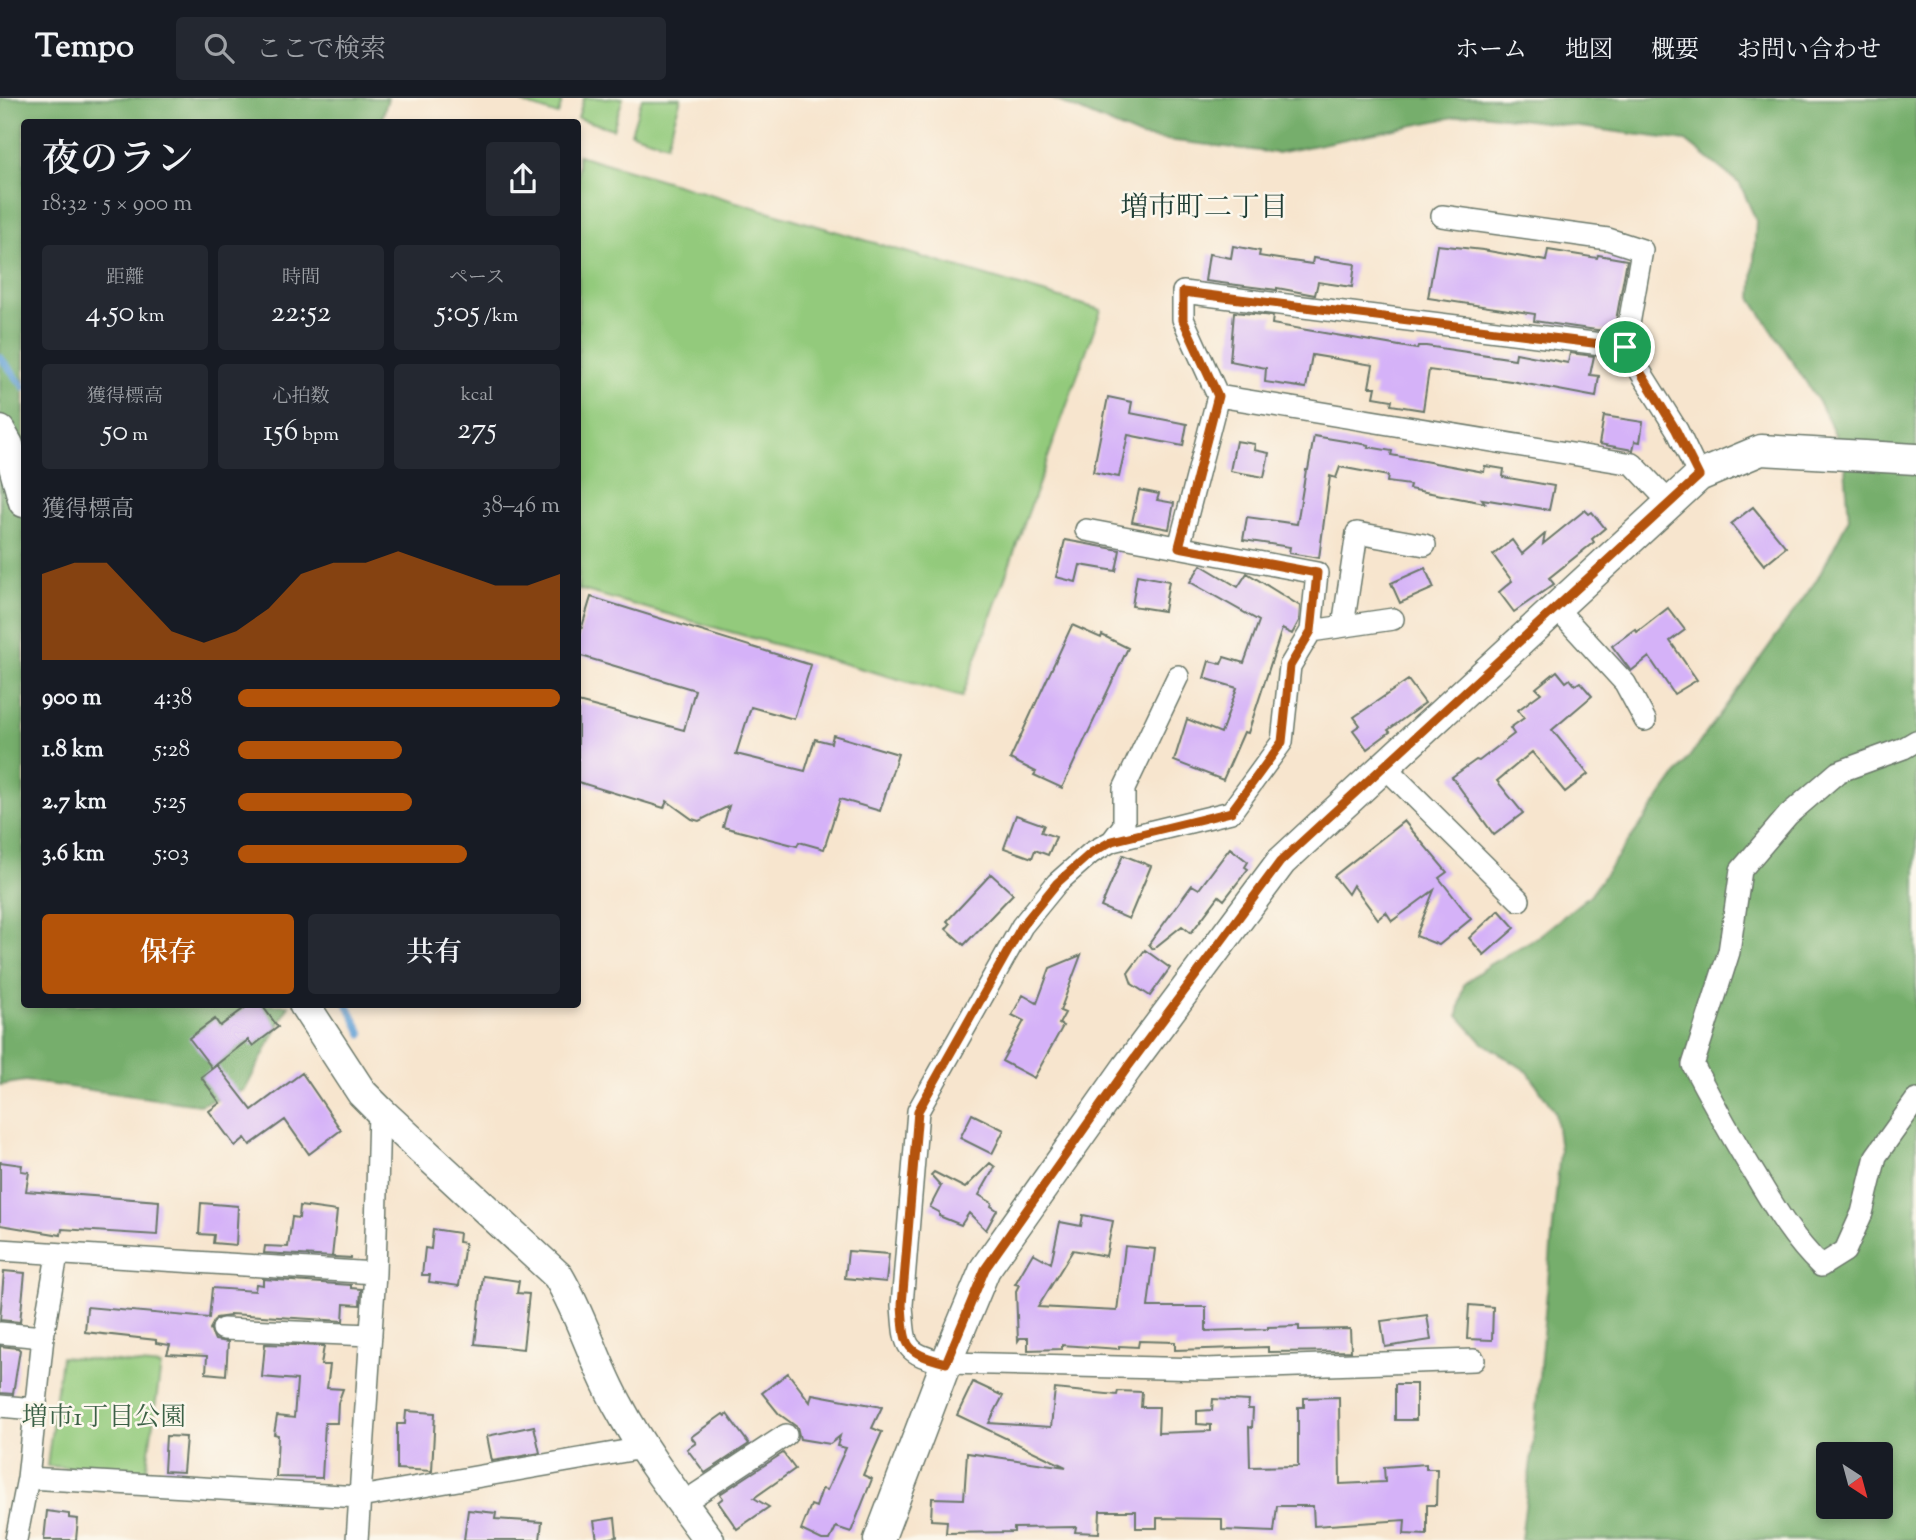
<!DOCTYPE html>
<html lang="ja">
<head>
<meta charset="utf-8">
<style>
	:root { --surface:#171b24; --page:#242831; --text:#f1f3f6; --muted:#9ea1a6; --line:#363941; --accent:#b45309 }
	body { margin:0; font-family:"Sorts Mill Goudy","Noto Serif JP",serif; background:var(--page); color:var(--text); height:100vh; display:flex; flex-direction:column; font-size:26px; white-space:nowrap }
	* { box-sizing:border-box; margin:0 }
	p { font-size:23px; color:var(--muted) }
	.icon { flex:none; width:38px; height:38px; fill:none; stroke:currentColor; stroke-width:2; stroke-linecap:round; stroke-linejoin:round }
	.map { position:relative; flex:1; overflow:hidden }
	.panel { position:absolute; left:21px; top:21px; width:560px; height:889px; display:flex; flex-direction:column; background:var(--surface); border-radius:7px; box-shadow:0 4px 10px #0003 }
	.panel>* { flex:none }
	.needle { width:46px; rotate:144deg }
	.buttons { position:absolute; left:1816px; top:1344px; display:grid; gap:14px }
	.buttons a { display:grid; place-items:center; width:77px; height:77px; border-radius:7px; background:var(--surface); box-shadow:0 4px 10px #0003; font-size:35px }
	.pin { position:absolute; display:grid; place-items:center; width:60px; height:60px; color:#fff; margin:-30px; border:4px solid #fff; border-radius:50%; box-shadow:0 2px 7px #0007 }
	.round { display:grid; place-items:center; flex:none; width:74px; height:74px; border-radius:7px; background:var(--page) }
	.overview { display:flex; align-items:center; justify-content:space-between; height:119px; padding:0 21px }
	h1 { font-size:38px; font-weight:600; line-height:52px }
	.stats { display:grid; grid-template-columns:repeat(3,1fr); gap:10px; height:119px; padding:7px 21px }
	.stats div { display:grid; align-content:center; border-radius:7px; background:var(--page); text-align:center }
	.stats b { font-size:30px; font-weight:600 }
	.stats small { font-size:19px; font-weight:400 }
	.stats p { font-size:19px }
	.chart { height:196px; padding:14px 21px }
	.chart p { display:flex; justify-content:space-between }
	.chart svg { width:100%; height:126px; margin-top:7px; fill:var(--accent); opacity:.7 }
	.button { display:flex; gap:14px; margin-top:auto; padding:14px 21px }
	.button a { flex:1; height:80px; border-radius:7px; background:var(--accent); color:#fff; font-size:28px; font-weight:600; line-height:80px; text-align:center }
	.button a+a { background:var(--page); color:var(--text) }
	ul { padding:0 21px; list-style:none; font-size:23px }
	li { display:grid; grid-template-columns:112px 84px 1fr; align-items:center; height:52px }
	li i { height:18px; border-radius:9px; background:var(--accent) }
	header { display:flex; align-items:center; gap:42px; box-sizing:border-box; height:98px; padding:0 35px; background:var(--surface); border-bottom:2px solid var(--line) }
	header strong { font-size:33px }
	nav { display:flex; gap:38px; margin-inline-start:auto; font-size:24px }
	.search { width:490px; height:63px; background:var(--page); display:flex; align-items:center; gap:18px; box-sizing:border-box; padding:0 24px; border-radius:7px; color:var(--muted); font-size:26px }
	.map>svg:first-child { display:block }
</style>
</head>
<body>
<header>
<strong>Tempo</strong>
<div class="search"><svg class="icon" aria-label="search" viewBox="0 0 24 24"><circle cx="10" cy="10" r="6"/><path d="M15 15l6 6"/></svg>ここで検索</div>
<nav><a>ホーム</a><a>地図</a><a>概要</a><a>お問い合わせ</a></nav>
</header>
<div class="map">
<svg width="1916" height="1442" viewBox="0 0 1916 1442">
	<rect width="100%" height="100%" fill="#fbf7ec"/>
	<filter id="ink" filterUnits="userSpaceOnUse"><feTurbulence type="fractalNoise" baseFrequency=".0143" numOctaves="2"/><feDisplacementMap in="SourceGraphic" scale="14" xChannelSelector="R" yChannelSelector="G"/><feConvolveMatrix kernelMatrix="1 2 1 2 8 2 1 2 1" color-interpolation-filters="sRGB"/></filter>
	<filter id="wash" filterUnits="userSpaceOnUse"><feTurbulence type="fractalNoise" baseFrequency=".00686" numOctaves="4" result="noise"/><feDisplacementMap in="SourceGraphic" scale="28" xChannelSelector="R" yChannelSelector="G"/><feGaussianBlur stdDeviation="1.57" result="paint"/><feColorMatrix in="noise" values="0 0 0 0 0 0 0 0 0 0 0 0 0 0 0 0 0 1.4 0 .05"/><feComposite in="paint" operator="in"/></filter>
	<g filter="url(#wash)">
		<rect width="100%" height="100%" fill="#f7e5ce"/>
		<path fill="#93ca7c" stroke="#598458" stroke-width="2" d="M523 0H563L558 17 522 5Z
			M584 0H623L613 31 578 20Z
			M642 0H681L667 46 631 35Z
			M578 57 1101 212 962 599 578 491Z
			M61 1259 161 1268 146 1375 47 1368Z"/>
		<path fill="#76ae6c" stroke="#4a7650" stroke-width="2" fill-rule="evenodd" d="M0 0H388L381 24H24V906L289 907 245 992 199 1007 25 983 0 987Z
			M1051 0H1916V1442H1521L1532 1355 1560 1053 1555 1014 1528 974 1482 944 1458 918 1464 886 1487 868 1539 838 1590 797 1818 480 1849 420 1844 355 1821 307 1752 202 1756 122 1740 86 1686 43 1474 15 1277 55 1141 39ZM1829 1356H1881V1409H1829Z"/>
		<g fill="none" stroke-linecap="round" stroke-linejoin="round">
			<path stroke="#65a2d6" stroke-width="7" d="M0 259 24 289
				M347 906 362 936"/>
		</g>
		<g id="blocks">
			<path fill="#d5b2f8" d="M1437 147 1483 152 1546 163 1548 152 1597 160 1598 157 1627 162 1615 228H1612L1611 234 1575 229 1534 223 1535 216 1428 200Z
				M1233 148 1260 153 1259 158 1312 166 1313 160 1355 166 1352 189 1318 184 1315 197 1277 190V192L1205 183 1209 156 1231 160Z
				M1234 214 1273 218 1272 226 1417 251 1418 248H1426L1515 261 1516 255 1568 265 1570 255 1594 258 1590 277 1599 278 1596 299 1511 283 1429 272 1423 312 1391 307 1392 302 1374 299 1376 289H1369L1373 267 1312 257 1306 290 1265 284 1266 270 1230 263Z
				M1108 299 1132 304 1130 315 1187 326 1183 348 1128 337 1119 379 1093 374Z
				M1604 318 1643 324 1640 344 1635 343 1633 352 1599 346Z
				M1314 338 1369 347 1368 349 1392 353 1391 357 1484 374 1485 368 1504 371 1503 379 1554 388 1549 412 1482 401 1485 405 1409 391 1410 387 1387 384 1388 378 1340 369 1336 380 1330 378 1319 460 1289 455 1290 449 1243 442 1247 419 1297 426 1306 372H1308Z
				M1236 343 1255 346 1254 352 1269 355 1264 379 1230 373Z
				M1139 392 1159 396 1157 402 1174 405 1169 431 1132 424Z
				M1753 409 1786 449 1764 467 1731 426Z
				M1585 412 1589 416 1592 414 1605 430 1592 441 1594 444 1549 480 1554 486 1514 514 1499 494 1512 483 1493 457 1512 442 1522 456 1545 436 1543 446Z
				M1065 442 1120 452 1116 473 1080 467 1076 484 1056 479Z
				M1201 467 1238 489 1247 475 1300 508 1299 523 1292 536 1282 531 1248 635 1244 634 1223 682 1174 663 1187 621 1221 635 1237 590 1204 580 1209 563 1221 566 1224 559 1244 565 1259 523 1190 484Z
				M1425 470 1434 490 1400 505 1391 485Z
				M1137 477 1169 483 1164 513 1132 508Z
				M591 499 811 567 794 621 751 609 736 656 805 673 815 641 831 645 833 637 898 656 880 713 840 701 824 751 799 744 797 748 723 729 729 708 699 723 692 721 667 703 664 710 578 684V604L684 632 695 592 578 557V542Z
				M1668 510 1685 532 1670 543 1697 582 1674 596 1649 559 1631 573 1612 548 1635 531 1637 534Z
				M1072 527 1101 540 1102 537 1128 550 1062 690 1034 677 1036 674 1010 661Z
				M1557 573 1566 584 1570 581 1575 587 1580 584 1592 598 1552 632 1588 676 1565 694 1532 654 1497 683 1523 715 1494 737 1452 679 1476 662 1479 663 1514 636 1510 630 1524 620 1518 612 1541 595 1536 590Z
				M1408 582 1425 605 1388 632 1390 634 1367 651 1353 632 1360 627 1354 619Z
				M1016 717 1044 727 1041 734 1056 739 1048 757 1035 752 1032 760 1004 750Z
				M1404 723 1447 774 1439 780 1471 821 1439 847 1416 838 1434 792 1392 823 1386 814 1378 821 1353 787 1348 796 1334 778Z
				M1230 750 1248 764 1245 769 1248 771 1224 802 1219 798 1191 835 1182 828 1153 851 1149 846 1192 787 1199 791Z
				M1123 757 1151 768 1129 821 1101 809Z
				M991 776 1013 796 964 847 946 831 950 826 947 823Z
				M1499 812 1515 830 1484 857 1469 840Z
				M1145 852 1170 870 1150 898 1132 886 1128 875Z
				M1081 857 1060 913 1065 915 1059 926 1063 928 1034 980 1002 963 1024 923 1012 917 1023 897 1037 905 1050 870Z
				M250 906H261L278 929 253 948 248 942 212 970 189 940 215 921 220 928Z
				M217 967 252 1012 302 975 341 1032 309 1056 285 1022 250 1047 245 1040 235 1048 209 1013 220 1005 201 979Z
				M972 1016 1004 1032 992 1056 960 1040Z
				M0 1064 22 1067 21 1073 29 1074 26 1093 159 1103 157 1137 62 1131 61 1137 0 1127Z
				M990 1065 995 1069 979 1097 992 1105 991 1108 997 1112 986 1132 969 1115 961 1127 939 1118V1114L930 1109 941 1088 931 1077 934 1074 965 1090Z
				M201 1105 238 1108 236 1147 213 1145 214 1137 199 1136Z
				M300 1108 337 1113 332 1159 352 1160 264 1155 265 1148 288 1149 292 1119 299 1120Z
				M1083 1117 1113 1123 1106 1158 1073 1152 1038 1209 1117 1213 1125 1148 1155 1151 1148 1209H1206V1233L1268 1231V1229L1299 1228V1232L1350 1231 1351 1253 1268 1254V1249L1175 1252V1244L1139 1243 1138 1249 1119 1248V1251L1062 1247V1251L1028 1252V1240H1020L1018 1243 1016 1193 1019 1187 1015 1186 1033 1155 1051 1165 1060 1124 1081 1128Z
				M433 1131 459 1135 458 1144 465 1145 459 1188 429 1184 430 1177H422L425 1150 431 1151Z
				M848 1153 889 1156 886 1184 845 1180Z
				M4 1173 25 1175 20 1224 0 1222Z
				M483 1178 519 1183 517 1195 529 1196 523 1251 475 1246Z
				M263 1181 351 1187V1190L361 1191 360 1207 344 1206 343 1223 230 1216V1218L216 1220 210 1231 215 1242 228 1244 226 1277 206 1275 207 1258 167 1256 170 1247 156 1245V1242L85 1234 87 1209 209 1220 212 1190 255 1193 256 1186 263 1187Z
				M1469 1207 1493 1209 1492 1242 1467 1241Z
				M1427 1217 1431 1242 1385 1249 1381 1223Z
				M265 1246 324 1248 321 1267H330L327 1290 343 1291 338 1305 337 1325H325L322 1380 276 1379 278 1337 274 1336 277 1318 294 1320 297 1282 262 1279Z
				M0 1248 18 1250 20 1252 13 1296 0 1295Z
				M788 1275 810 1304 812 1296 882 1309 872 1330 882 1334 863 1377 872 1381 851 1434 836 1429 830 1442H822L801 1432 811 1407 816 1409 822 1391 827 1392 846 1350 837 1348 840 1338 830 1346 800 1341 797 1329 779 1316 762 1295Z
				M973 1284 1003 1298 989 1325 1051 1329 1055 1291 1117 1297 1118 1293 1142 1294 1141 1309H1159L1158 1335 1211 1333V1327L1197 1326V1313L1212 1312 1213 1301 1249 1303 1248 1311H1253L1252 1330 1249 1329 1250 1369 1298 1368V1309H1304V1300L1339 1299 1340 1386 1385 1384 1384 1369 1426 1366V1371H1437L1436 1407H1427V1437L1404 1436 1405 1422 1314 1428 1313 1408H1277L1274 1434 1222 1432V1421L1157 1420V1430H1136V1413H1100L1099 1435 1075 1434 1076 1429 1014 1430V1434L946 1435 947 1423 931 1422 932 1400 964 1401 967 1355 1066 1369 957 1317Z
				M1395 1286H1416V1322H1395Z
				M406 1313 435 1315 432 1373 397 1371V1326H405Z
				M723 1316 725 1318 727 1316 749 1346 705 1375 687 1351 696 1345 691 1339Z
				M534 1328 540 1355 492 1363 487 1338Z
				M166 1338 186 1339 183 1374 164 1373Z
				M783 1355 795 1371 754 1400 769 1409 737 1431 718 1404 723 1400 720 1396Z
				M468 1412 496 1415 495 1421 542 1424 540 1442H464Z
				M47 1413 69 1416V1420L78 1421 76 1442H44Z
				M615 1420 617 1439 597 1442 594 1423Z"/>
		</g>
	</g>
	<g filter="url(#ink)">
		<use href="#blocks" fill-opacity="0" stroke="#6b786a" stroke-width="2"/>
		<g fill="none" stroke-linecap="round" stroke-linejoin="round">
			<defs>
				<path id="street" d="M1442 118 1608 141 1642 152 1625 249
					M1218 298 1183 221V194L1625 249 1677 332 1699 378
					M1086 432 1317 475 1311 533
					M1179 449 1218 298 1633 366 1670 405
					M1556 510 1625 585 1645 622
					M1393 521 1311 533 1290 568 1282 644 1231 714 1112 743 1091 755 1057 785 1022 828 918 1013 902 1207C905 1249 903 1255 946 1265L1206 1271 1474 1262
					M1343 528 1357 435 1425 447
					M1916 643 1904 650 1838 674 1788 717 1741 772 1729 854 1693 967C1713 1005 1734 1043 1757 1080 1776 1112 1794 1142 1821 1168L1845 1153 1862 1115 1876 1058 1916 1002
					M1384 668 1519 802
					M1112 743 1124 727V691L1178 578
					M0 1152 375 1175
					M223 1231 371 1237
					M0 1235 43 1239
					M0 1308 35 1311
					M28 1380 360 1399 643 1350
					M683 1405 786 1337
					M16 1442 28 1380 43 1239 57 1157
					M357 1442 375 1175 379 1012"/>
				<path id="secondary" d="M0 333 8 347 24 404
					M304 906 362 995 379 1012 558 1178C583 1220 595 1267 619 1309 644 1356 678 1399 709 1442
					M879 1442 946 1265 985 1171 1127 970 1281 764 1699 378 1761 352 1916 361"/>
			</defs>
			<use href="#street" stroke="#6b786a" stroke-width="24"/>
			<use href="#secondary" stroke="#6b786a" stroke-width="33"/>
			<use href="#street" stroke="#fff" stroke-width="21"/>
			<use href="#secondary" stroke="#fff" stroke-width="30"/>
		</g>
	</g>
	<g fill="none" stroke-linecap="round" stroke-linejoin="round" filter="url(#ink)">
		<defs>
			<path id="route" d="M1183 194 1625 249 1676 332 1699 378 1280 764 1127 970 985 1171 946 1265C903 1254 905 1249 902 1207L918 1013 1022 828 1057 785 1091 755 1112 743 1231 714 1282 644 1290 568 1311 533 1317 475 1179 449 1218 298 1183 222Z"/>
		</defs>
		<use href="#route" stroke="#fff" stroke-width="14"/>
		<use href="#route" stroke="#b45309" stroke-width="9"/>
	</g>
	<g text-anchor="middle" stroke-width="5" stroke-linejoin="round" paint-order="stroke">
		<g font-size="26" fill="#3c6046" stroke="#fbf7ec">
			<text x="104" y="1327">増市1丁目公園</text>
		</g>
		<g font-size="28" fill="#1f3d34" stroke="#fbf7ec">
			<text x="1204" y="118">増市町二丁目</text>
		</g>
	</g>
</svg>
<div class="buttons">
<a><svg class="needle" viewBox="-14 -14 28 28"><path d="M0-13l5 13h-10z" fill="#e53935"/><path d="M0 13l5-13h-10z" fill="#9ea1a6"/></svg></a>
</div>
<div class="pin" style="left:1625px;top:249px;background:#1e9e55"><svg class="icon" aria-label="arrive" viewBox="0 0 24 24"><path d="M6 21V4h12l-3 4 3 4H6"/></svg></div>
<section class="panel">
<div class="overview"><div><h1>夜のラン</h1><p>18:32 · 5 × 900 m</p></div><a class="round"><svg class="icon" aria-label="share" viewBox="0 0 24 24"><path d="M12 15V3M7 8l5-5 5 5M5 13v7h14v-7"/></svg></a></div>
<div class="stats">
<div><p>距離</p><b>4.50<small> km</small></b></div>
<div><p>時間</p><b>22:52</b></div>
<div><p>ペース</p><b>5:05<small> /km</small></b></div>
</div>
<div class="stats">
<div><p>獲得標高</p><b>50<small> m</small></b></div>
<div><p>心拍数</p><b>156<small> bpm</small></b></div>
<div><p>kcal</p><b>275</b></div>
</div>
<div class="chart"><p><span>獲得標高</span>38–46 m</p>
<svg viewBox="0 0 160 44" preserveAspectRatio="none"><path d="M0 44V14L10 10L20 10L30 22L40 34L50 38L60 34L70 26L80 14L90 10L100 10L110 6L120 10L130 14L140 18L150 18L160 14V44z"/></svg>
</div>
<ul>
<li><b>900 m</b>4:38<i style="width:100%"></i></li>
<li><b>1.8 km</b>5:28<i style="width:51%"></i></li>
<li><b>2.7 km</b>5:25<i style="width:54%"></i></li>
<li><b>3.6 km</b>5:03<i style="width:71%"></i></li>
</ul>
<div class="button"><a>保存</a><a>共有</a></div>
</section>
</div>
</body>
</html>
